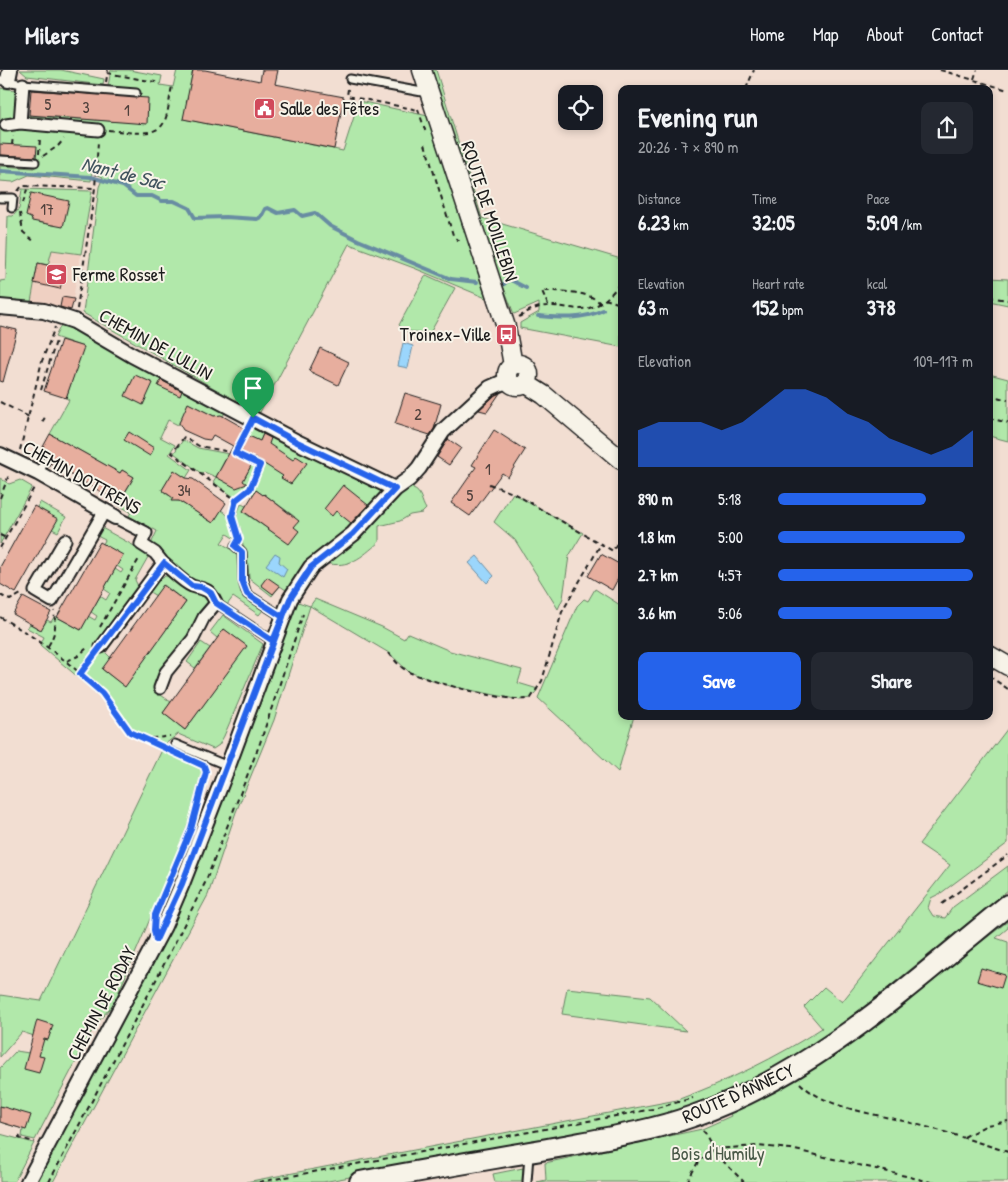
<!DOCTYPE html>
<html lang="en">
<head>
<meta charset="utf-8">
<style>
	:root { --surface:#171b24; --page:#242831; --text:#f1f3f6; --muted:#9ea1a6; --line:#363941; --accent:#2563eb }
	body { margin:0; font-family:"Patrick Hand",sans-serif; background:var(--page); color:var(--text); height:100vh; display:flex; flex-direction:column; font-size:19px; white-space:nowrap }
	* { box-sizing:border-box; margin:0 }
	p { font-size:16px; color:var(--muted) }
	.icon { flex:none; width:28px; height:28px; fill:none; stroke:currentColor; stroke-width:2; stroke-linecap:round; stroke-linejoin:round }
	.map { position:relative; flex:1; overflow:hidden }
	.side { position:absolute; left:618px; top:15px; width:375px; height:635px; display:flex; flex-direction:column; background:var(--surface); border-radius:10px; box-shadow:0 2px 8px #0003 }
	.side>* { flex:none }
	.tools { position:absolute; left:558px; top:15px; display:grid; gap:10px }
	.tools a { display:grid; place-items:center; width:45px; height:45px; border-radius:10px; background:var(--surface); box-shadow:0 2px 8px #0003; font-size:25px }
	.pin { position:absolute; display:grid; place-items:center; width:42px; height:42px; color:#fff; margin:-51px -21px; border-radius:50% 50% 50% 0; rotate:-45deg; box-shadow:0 0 5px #0007 }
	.pin .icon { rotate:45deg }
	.round { display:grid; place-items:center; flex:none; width:52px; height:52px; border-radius:10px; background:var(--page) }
	.overview { display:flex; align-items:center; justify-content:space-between; height:85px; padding:0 20px }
	h1 { font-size:28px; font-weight:700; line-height:38px }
	.figures { display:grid; grid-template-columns:repeat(3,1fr); gap:8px; height:85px; padding:5px 20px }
	.figures div { display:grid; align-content:center }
	.figures b { font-size:21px; font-weight:700 }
	.figures small { font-size:14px; font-weight:400 }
	.figures p { font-size:14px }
	.chart { height:140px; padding:10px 20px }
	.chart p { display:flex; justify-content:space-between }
	.chart svg { width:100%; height:90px; margin-top:5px; fill:var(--accent); opacity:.7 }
	.button { display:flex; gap:10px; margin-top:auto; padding:10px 20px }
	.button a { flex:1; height:58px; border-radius:10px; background:var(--accent); color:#fff; font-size:20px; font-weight:700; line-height:58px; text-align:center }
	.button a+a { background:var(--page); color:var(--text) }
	ul { padding:0 20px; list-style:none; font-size:16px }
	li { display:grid; grid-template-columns:80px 60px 1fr; align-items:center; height:38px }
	li i { height:12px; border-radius:6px; background:var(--accent) }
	header { display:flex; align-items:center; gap:30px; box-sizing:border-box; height:70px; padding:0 25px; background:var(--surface); border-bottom:1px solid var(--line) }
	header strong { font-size:24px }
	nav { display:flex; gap:28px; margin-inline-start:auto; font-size:18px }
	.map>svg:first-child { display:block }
</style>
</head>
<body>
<header>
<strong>Milers</strong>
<nav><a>Home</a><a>Map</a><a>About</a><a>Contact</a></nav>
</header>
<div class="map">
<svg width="1008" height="1112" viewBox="0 0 1008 1112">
	<rect width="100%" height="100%" fill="#f2ded2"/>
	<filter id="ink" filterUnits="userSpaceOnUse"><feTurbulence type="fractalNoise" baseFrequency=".02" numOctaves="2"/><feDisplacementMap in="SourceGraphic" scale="10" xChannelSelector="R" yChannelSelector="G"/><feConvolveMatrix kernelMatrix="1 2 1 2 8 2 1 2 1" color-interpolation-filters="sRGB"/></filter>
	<g filter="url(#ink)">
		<path fill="#efd0c2" d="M52 180 81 184 71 240 31 232 38 193Z"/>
		<path fill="#b1e8aa" stroke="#668263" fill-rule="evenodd" d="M20 0H61L104 9 103 15 27 6Z
			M111 0H129L162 6 160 15 173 17 177 0H193L184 49 343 81 359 31 428 46 486 228 414 198 349 174 259 344 83 243 99 117 103 107 92 102 91 111 29 105 13 112 0 111V96L34 98 36 87 0 74V18L17 20V45L146 53 138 28V19L108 16Z
			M430 0H436L482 148 621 189V277L520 258V253L539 242V233L514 244 495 195Z
			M22 119 92 121 81 184 52 180 48 195 38 193 31 232 0 230V211L6 210 8 146H13L19 139Z
			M426 205 455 218 430 263 405 261 399 255Z
			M989 208 1008 209V235L989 231Z
			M62 253 72 257 226 341 223 346H214L189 334 178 355 168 350 160 367 175 375 169 384 191 400 186 408 174 401 162 420 168 425 175 426 172 430 179 431 213 453 221 440C232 446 233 457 235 469L227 464 221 473 236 482 239 488V516L241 523 263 540 259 545 233 527 227 535C220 530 219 523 213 517 204 510 195 512 188 508 174 498 165 482 151 474L157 461 129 446 131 442 118 435 134 407 122 400 120 403 50 364 69 330 66 328 83 277 55 267Z
			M989 304 1008 309V371L989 366Z
			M252 356 381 416V424L353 458 306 495 286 520 280 516 272 526 249 508 247 482 242 473 241 460 235 448 241 434 246 436 243 442 280 467 295 447 264 424 263 425 256 420 253 425 250 421 263 393 250 388 263 386 271 367 263 364 260 371 246 365Z
			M183 370 198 378 234 385 257 396V399L248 417 234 427 213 412 216 407 204 402 202 404 174 383ZM227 386 250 398 242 412 216 407Z
			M0 408 9 414 20 410 32 417 0 474Z
			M414 412 413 419C422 422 421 432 426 439L422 443 410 445 400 451 379 456V472C362 487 349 499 325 493Z
			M513 423 583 463 569 486 563 528 558 539 515 470 494 452Z
			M40 432 66 447 58 462 52 459 57 449 37 437Z
			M100 457 147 483 148 487 135 510 138 516 137 521 98 575 111 588 103 600 125 616 186 532 164 515 156 526 148 521C167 495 174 507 195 523 202 521 205 524 209 529L208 535 189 566 169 589 158 609 155 621 171 632 163 643 185 660 246 576 224 559 217 568 210 562 223 545 263 574 224 666 219 675 213 679 178 664 164 675 129 662 104 629 40 575 44 567 27 558 30 554 39 559 42 558 47 550 51 552 54 547H57L81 560 88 546 95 550 97 546 91 542 100 526 106 530 110 523 104 519 115 499 121 503 123 500 117 496 103 474 105 470 95 465Z
			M595 519 620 535 621 532V646H634L618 702 538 628 577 536 584 529 588 531Z
			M315 529 382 557 404 569 408 563 450 581 522 600 518 613 538 619 531 628 520 630 450 616 409 602 389 583 310 536 274 650 236 742 208 825 53 1112H35L67 1055 69 1046 160 875 295 531 310 536Z
			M201 572 210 578 195 598 187 592Z
			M1008 658V773L941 823 931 828 928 838 933 846 945 848 953 837 1008 796V820L829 966 793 989 706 1033 618 1057 323 1112H246L677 1030C728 1011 776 988 822 958L804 937 824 917 842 932 950 795 919 774Z
			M162 680 201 696 203 699 189 752 174 793 114 933 94 957 35 1070 22 1067 23 1059 0 1052V998L16 981 29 983 34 966 22 962 0 987V925L41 931Z
			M1008 851V858L996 868 1008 872V1112H537L546 1110 545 1093 702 1059 731 1046 729 1040 784 1015 818 996 858 969Z
			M567 918 650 927 686 961 562 944Z
			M0 1064 34 1073 14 1112H0Z
			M523 1098 522 1112H495L493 1104Z"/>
		<path fill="#9bd6fc" stroke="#688ca2" d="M403 273 413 276 408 298 398 296Z
			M275 483 280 486 279 492 287 499 283 507 266 495Z
			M477 486 494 506 487 513 469 493Z"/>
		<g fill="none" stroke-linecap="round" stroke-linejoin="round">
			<path stroke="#688ca2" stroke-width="4" d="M0 101 91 107 123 116 136 126H152L162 131H174L189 138 195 148 225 147 257 149 261 147 265 139 268 138 278 143 295 140 302 146 315 143 330 156 358 170 451 209 477 212
				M502 216 509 209 526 218
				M620 227 621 226
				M538 246C561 248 582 250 603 240"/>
		</g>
		<path fill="#e7ae9e" stroke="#1c1c1c" d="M193 0H205L260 11 262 0H278L275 14 344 27 334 79 183 49Z
			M31 20 148 28 147 54 29 45Z
			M0 74 37 76 36 87 0 85Z
			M31 123 69 131 63 157 32 151 31 148 26 146Z
			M38 193 65 199 60 219 34 213Z
			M62 227 74 229 71 240 60 237Z
			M0 256 17 260 3 312 0 311Z
			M61 270 84 277 66 328 44 321Z
			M320 278 349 292 338 315 309 301Z
			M135 305 153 313 143 335 125 326Z
			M161 310 182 321 180 326 158 316Z
			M405 323 441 334 434 359 430 365 395 354Z
			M500 323 487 342 479 340 495 325Z
			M188 333 214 346 221 345 244 358 241 363 251 367 260 371 263 364 271 368 269 374 293 390 296 386 307 393 291 414 281 408 283 406 255 388 243 411 247 414 236 418 216 407 233 376 213 365 210 370 203 369 183 360 179 353Z
			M494 360 525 380 508 407 502 403 470 446 451 433 476 397 472 395Z
			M129 362 154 378 150 386 124 370Z
			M50 364 120 403 122 400 134 407 119 432 50 393 47 387 41 388 38 386Z
			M448 369 461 378 449 395 437 387Z
			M174 400 186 408 193 409 226 433 213 453 179 431H171L173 428 162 420Z
			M343 415 368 435 351 453 336 441 332 446 324 439Z
			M256 420 263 425 264 424 299 451 294 457 299 461 289 474 243 441Z
			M34 436 58 449 16 523 0 514V497Z
			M100 472 123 485 81 560 57 547Z
			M601 484 621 495V503L612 520 588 506Z
			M267 507 280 516 273 524 261 515Z
			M163 515 186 532 125 617 102 599Z
			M23 527 51 542 41 560 13 544Z
			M224 559 247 576 185 660 163 643Z
			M981 898 1005 905 1001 918 977 911Z
			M37 950 53 955 48 970 44 969 39 986 44 987 39 1003 24 999Z
			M0 1036 31 1045 26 1060 0 1052Z"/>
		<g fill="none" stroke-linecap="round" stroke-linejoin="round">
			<defs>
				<path id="service" d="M350 9 422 22 428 20
					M0 10 23 14 136 23
					M0 90 35 92
					M0 128H13L12 138
					M38 403 45 392
					M235 476 242 482 243 511 247 524 283 547
					M216 533 273 571
					M175 674 228 696
					M527 1112 529 1085"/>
				<path id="pedestrian" d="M23 14 20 53 98 60
					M6 55 20 53
					M115 447 146 463 141 474 155 483 163 493
					M65 470 35 521 52 531 104 442
					M101 577 163 493C172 500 182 512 192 516 207 521 208 517 216 533L204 547 193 569 166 602 160 618"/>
				<path id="minor" d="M8 10 10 0
					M0 237 44 241 74 251 132 285 295 371 395 419
					M0 385 38 403 115 447
					M28 1112 164 856 182 814 228 696 290 529 311 497 353 464 395 419 409 409 419 398 443 361 490 318 508 310"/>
				<path id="tertiary" d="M422 0 506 257 513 295
					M507 305a11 11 0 1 1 22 0a11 11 0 1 1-22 0Z
					M525 313 544 325 621 390
					M989 585 1008 596"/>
				<path id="secondary" d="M360 1112C428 1099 496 1088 564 1076 607 1068 651 1061 693 1046 815 1004 909 915 1008 835"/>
			</defs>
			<use href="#service" stroke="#1c1c1c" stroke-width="11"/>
			<use href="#pedestrian" stroke="#1c1c1c" stroke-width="15"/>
			<use href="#minor" stroke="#1c1c1c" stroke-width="18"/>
			<use href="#tertiary" stroke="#1c1c1c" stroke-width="21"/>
			<use href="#secondary" stroke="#1c1c1c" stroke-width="24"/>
			<path stroke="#1c1c1c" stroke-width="2" stroke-dasharray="5 4" stroke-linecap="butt" d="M940 0 1008 20
				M107 3 160 13
				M974 9 977 0
				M106 12 108 0
				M348 19 347 26 418 40
				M746 19 754 0
				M418 39 426 63
				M108 60C123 61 157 69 164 52 169 43 169 28 172 17
				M425 74 453 165 458 170H463
				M12 75 13 66
				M39 84 40 67
				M43 86 58 76 64 69
				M18 121 22 116 95 118
				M23 133 28 116
				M20 143 23 162 35 172
				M989 227 1008 230
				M605 229 621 234
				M548 235 542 221C557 221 590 221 600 233
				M77 239 95 118 98 72
				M621 241 620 253 621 254
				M519 247C528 241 537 236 548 236 564 235 580 243 595 236 606 231 614 221 621 212
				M41 320 56 271
				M989 325 1008 330
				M0 332 29 347
				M989 348 1008 353
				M42 352 46 346
				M20 380 42 291 55 257
				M235 383 199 376 184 367 172 383 236 430
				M489 414 513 423 613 481 621 465
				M0 428 9 405
				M0 465 6 468
				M239 468 232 446 236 430 250 419 260 395 235 383 247 359
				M0 478 35 416
				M0 525 10 530 23 523
				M0 547C37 568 70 592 100 622 111 633 119 653 130 662 143 671 156 668 170 666
				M100 557 140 487
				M48 576C56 563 56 556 54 541
				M389 583C395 591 402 599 411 603 428 611 516 635 531 628L542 611 562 542 601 474
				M67 591 78 586 89 576
				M80 604 92 585
				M989 606 1008 619
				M150 670 167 680
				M195 742C199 727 208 710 204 696
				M942 834 1008 785
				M800 1013C827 1040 880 1044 915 1054 947 1062 977 1072 1008 1082
				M703 1060 717 1085 744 1112
				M20 1066 19 1068 35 1072
				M964 1067 987 1055 1008 1051
				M49 1112 157 908 205 813 260 673 303 544
				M259 1112 653 1039 693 1028
				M687 1112 698 1092 713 1079 758 1076 791 1079 931 1112"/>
			<use href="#service" stroke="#f7f3e8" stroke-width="7"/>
			<use href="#pedestrian" stroke="#f7f3e8" stroke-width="11"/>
			<use href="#minor" stroke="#f7f3e8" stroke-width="14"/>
			<use href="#tertiary" stroke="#f7f3e8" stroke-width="18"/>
			<use href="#secondary" stroke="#f7f3e8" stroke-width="20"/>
		</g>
	</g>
	<g fill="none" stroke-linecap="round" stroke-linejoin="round" filter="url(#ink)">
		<defs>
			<path id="route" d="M253 348 235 383 260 395 250 419 236 430 232 446 239 469 235 476 242 482V511L247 524 283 547 182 814 156 870 154 860 155 845 191 759 206 702 204 696 130 662 102 623 80 604 164 493 192 516 201 517 211 523 216 533 273 571 290 529 311 497 353 464 395 419 295 371 253 348"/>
		</defs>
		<use href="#route" stroke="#fff" stroke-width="10"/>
		<use href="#route" stroke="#2563eb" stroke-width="6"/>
	</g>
	<defs>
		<symbol id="civic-square" viewBox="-11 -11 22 22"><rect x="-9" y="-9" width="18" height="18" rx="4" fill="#d1495b" stroke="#f7f3e8"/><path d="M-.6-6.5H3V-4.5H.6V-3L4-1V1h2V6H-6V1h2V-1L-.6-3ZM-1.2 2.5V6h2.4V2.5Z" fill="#fff"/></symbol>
		<symbol id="school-square" viewBox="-11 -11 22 22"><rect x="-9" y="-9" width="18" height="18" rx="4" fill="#d1495b" stroke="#f7f3e8"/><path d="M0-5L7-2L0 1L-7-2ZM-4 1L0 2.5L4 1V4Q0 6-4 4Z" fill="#fff"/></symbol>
		<symbol id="bus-square" viewBox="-11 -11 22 22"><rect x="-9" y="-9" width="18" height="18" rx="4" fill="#d1495b" stroke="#f7f3e8"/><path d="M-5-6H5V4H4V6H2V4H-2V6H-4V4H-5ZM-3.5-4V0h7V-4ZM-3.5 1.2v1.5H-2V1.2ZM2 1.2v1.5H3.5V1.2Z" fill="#fff"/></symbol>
	</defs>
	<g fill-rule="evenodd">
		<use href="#civic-square" x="252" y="26" width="25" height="25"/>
		<use href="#school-square" x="44" y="192" width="25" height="25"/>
		<use href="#bus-square" x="494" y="252" width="25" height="25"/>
	</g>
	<g text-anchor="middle" stroke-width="4" stroke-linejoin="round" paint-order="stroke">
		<g font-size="16" fill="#4f403c">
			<text x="48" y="40">5</text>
			<text x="86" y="43">3</text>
			<text x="127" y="46">1</text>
			<text x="47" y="145">17</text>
			<text x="418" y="350">2</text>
			<text x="488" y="405">1</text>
			<text x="184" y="426">34</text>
			<text x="470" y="431">5</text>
		</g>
		<g font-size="19" fill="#1c1c1c" stroke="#f7f3e8" text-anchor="start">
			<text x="280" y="45">Salle des Fêtes</text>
			<text x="73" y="211">Ferme Rosset</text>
			<text x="491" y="271" text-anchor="end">Troinex-Ville</text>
		</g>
		<g font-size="19" fill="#1c1c1c" stroke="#f7f3e8">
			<text transform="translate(490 141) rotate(72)" y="7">ROUTE DE MOILLEBIN</text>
			<text transform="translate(156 274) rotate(29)" y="7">CHEMIN DE LULLIN</text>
			<text transform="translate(82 407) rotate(29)" y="7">CHEMIN DOTTRENS</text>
			<text transform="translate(101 933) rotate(-62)" y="7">CHEMIN DE RODAY</text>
			<text transform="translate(738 1023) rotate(-24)" y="7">ROUTE D'ANNECY</text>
		</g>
		<g font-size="19" fill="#495947" stroke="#f7f3e8">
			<text x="718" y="1090">Bois d'Humilly</text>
		</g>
		<g font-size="20" font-style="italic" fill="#42545f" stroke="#f7f3e8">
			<text transform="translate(123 103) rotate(14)" y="7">Nant de Sac</text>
		</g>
	</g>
</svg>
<div class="tools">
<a><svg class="icon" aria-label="locate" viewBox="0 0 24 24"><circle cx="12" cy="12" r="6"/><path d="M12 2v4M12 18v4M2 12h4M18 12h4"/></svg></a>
</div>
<div class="pin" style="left:253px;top:348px;background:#1e9e55"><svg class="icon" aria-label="arrive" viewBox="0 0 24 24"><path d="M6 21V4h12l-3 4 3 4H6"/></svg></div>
<section class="side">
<div class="overview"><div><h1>Evening run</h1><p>20:26 · 7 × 890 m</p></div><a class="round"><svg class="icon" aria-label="share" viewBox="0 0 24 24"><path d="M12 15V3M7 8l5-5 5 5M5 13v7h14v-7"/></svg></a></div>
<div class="figures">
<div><p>Distance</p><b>6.23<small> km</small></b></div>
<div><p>Time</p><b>32:05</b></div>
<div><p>Pace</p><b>5:09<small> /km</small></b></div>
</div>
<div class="figures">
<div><p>Elevation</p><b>63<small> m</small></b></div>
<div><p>Heart rate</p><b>152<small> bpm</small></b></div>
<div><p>kcal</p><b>378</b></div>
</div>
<div class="chart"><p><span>Elevation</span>109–117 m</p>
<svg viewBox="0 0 160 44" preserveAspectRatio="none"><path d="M0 44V26L10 22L20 22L30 22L40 26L50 22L60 14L70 6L80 6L90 10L100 18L110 22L120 30L130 34L140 38L150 34L160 26V44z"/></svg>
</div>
<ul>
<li><b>890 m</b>5:18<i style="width:76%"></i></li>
<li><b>1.8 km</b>5:00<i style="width:96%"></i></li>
<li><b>2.7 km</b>4:57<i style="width:100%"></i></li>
<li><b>3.6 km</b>5:06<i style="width:89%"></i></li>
</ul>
<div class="button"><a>Save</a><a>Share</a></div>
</section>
</div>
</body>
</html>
